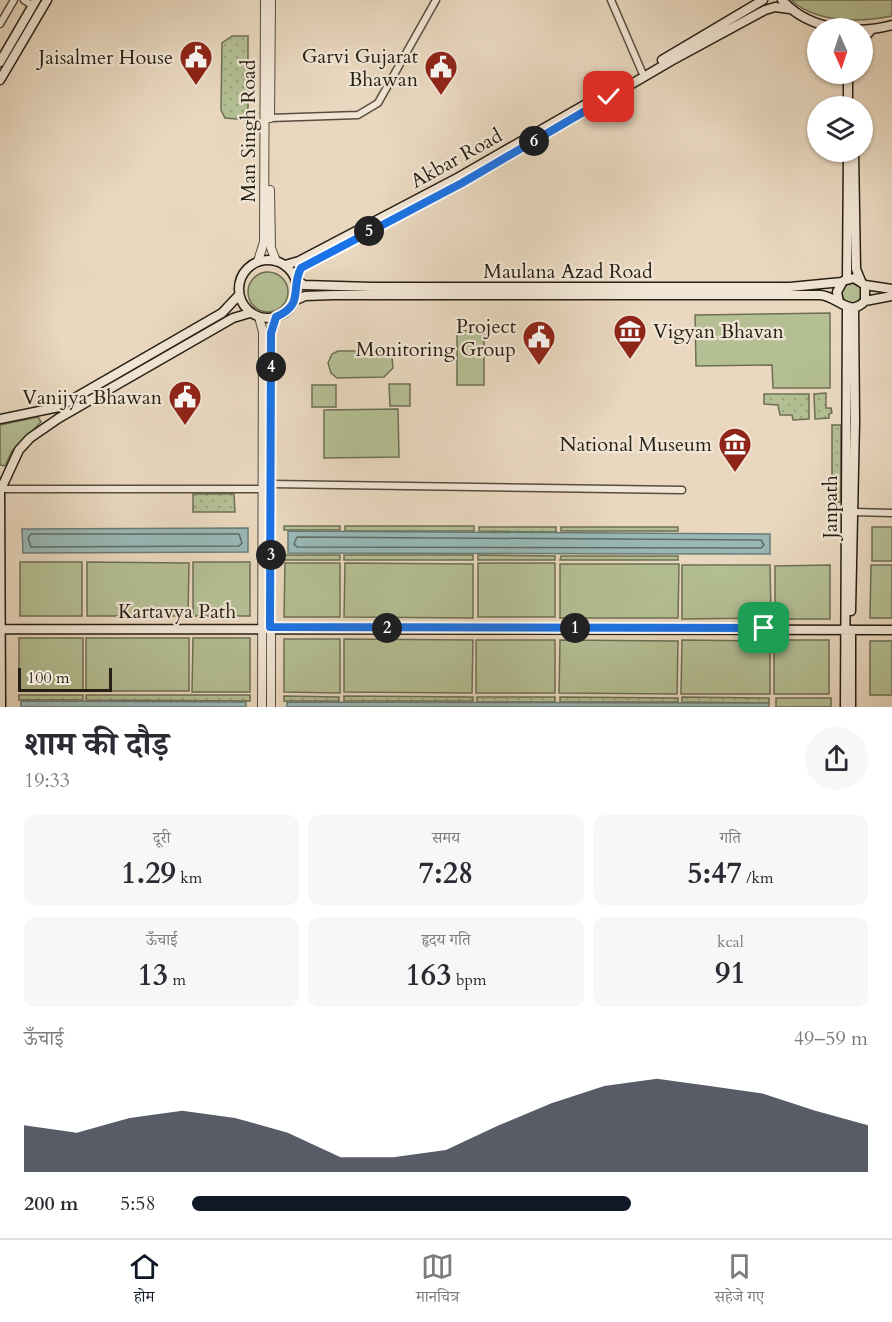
<!DOCTYPE html>
<html lang="hi">
<head>
<meta charset="utf-8">
<style>
	:root { --surface:#fff; --page:#f7f7f7; --text:#2b2b33; --muted:#7c7c81; --line:#e1e1e2; --accent:#111827 }
	body { margin:0; font-family:Cardo,"Noto Serif Devanagari",serif; background:var(--page); color:var(--text); height:100vh; display:flex; flex-direction:column; font-size:22px; white-space:nowrap }
	* { box-sizing:border-box; margin:0 }
	p { font-size:20px; color:var(--muted) }
	.icon { flex:none; width:33px; height:33px; fill:none; stroke:currentColor; stroke-width:2; stroke-linecap:round; stroke-linejoin:round }
	.map { position:relative; height:707px; overflow:hidden }
	.details { display:flex; flex-direction:column; background:var(--surface); flex:1 }
	.details>* { flex:none }
	.needle { width:39px; rotate:177deg }
	.tools { position:absolute; left:807px; top:18px; display:grid; gap:12px }
	.tools a { display:grid; place-items:center; width:66px; height:66px; border-radius:50%; background:var(--surface); box-shadow:0 2px 4px #0004; font-size:30px }
	.scale { position:absolute; left:18px; bottom:15px; width:94px; box-sizing:border-box; padding-left:6px; border:3px solid #271f14; border-top:0; font-size:16px; line-height:21px; white-space:nowrap; color:#271f14; -webkit-text-stroke:4px #f1e6d5; paint-order:stroke }
	.pin { position:absolute; display:grid; place-items:center; width:51px; height:51px; color:#fff; margin:-26px; border-radius:12px; box-shadow:0 3px 9px #0006 }
	.km { position:absolute; width:30px; height:30px; margin:-15px; border-radius:50%; background:#222; color:#fff; font-size:16px; line-height:30px; text-align:center }
	.round { display:grid; place-items:center; flex:none; width:63px; height:63px; border-radius:32px; background:var(--page) }
	.overview { display:flex; align-items:center; justify-content:space-between; height:102px; padding:0 24px }
	h1 { font-size:33px; font-weight:700; line-height:45px }
	.metrics { display:grid; grid-template-columns:repeat(3,1fr); gap:9px; height:102px; padding:6px 24px }
	.metrics div { display:grid; align-content:center; border-radius:12px; background:var(--page); text-align:center }
	.metrics b { font-size:30px; font-weight:700 }
	.metrics small { font-size:16px; font-weight:400 }
	.metrics p { font-size:16px }
	.chart { height:168px; padding:12px 24px }
	.chart p { display:flex; justify-content:space-between }
	.chart svg { width:100%; height:108px; margin-top:6px; fill:var(--accent); opacity:.7 }
	ul { padding:0 24px; list-style:none; font-size:20px }
	li { display:grid; grid-template-columns:96px 72px 1fr; align-items:center; height:45px }
	li i { height:15px; border-radius:8px; background:var(--accent) }
	.dock { display:flex; justify-content:space-around; align-items:center; height:84px; border-top:2px solid var(--line); background:var(--surface); font-size:16px; color:var(--muted) }
	.dock a { display:grid; justify-items:center; gap:3px }
	.dock .on { color:var(--accent) }
	.map>svg:first-child { display:block }
</style>
</head>
<body>
<div class="map">
<svg width="892" height="707" viewBox="0 0 892 707">
	<defs>
		<pattern id="grass-dots" width="8" height="8" patternUnits="userSpaceOnUse" patternTransform="scale(1.5)"><rect width="8" height="8" fill="#b4bf94"/><path d="M2 2h.1M6 6h.1" fill="none" stroke="#9ba47f" stroke-width="1.8" stroke-linecap="round"/></pattern>
	</defs>
	<rect width="100%" height="100%" fill="#e9d8bf"/>
	<filter id="stains"><feTurbulence type="fractalNoise" baseFrequency=".00333" numOctaves="4"/><feColorMatrix values="0 0 0 0 .2 0 0 0 0 .09 0 0 0 0 .02 0 0 0 .5 -.17"/></filter>
	<radialGradient id="worn" r=".72"><stop offset=".6" stop-color="#630" stop-opacity="0"/><stop offset="1" stop-color="#630" stop-opacity=".3"/></radialGradient>
	<path fill="url(#grass-dots)" stroke="#6e6f54" stroke-width="1.5" d="M232 36H248V120L225 118 221 110 222 43Z
		M826 393V408H831L832 413 829 414V418L815 419 814 394Z
		M764 394H809V419L793 420 792 415H780L778 405 764 404Z
		M832 425H841V502H832Z
		M193 494H234L235 512H193Z
		M284 526H340V530H284Z
		M345 526H474V531H345Z
		M479 527H556V532L479 531Z
		M561 527H678V531H561Z
		M284 555H340V560H284Z
		M344 555H473V560H344Z
		M478 555 555 556V560H478Z
		M561 556H678V560H560Z
		M19 695H83V700H19Z
		M86 695H250V701L86 700Z
		M284 696 339 697V701H284Z
		M344 696 473 697V701H344Z
		M477 697H555V702H477Z
		M560 697 678 698V702H560Z
		M682 697 769 698V703L682 702Z"/>
	<path fill="#b4bf94" stroke="#6e6f54" stroke-width="1.5" d="M791 0H892V16C859 23 817 23 791 0Z
		M248 292a20 20 0 1 1 40 0a20 20 0 1 1-40 0Z
		M842 293a10 10 0 1 1 20 0a10 10 0 1 1-20 0Z
		M830 313V388H773L772 365 696 366 695 315Z
		M457 331H484V385H457Z
		M338 351H381L392 358 393 368 384 377 337 378 331 373 328 363 332 354Z
		M389 384H410V406H390Z
		M312 385H336V407H312Z
		M398 409 399 457 324 458V410Z
		M38 417 41 422 12 451 5 466 0 465V425Z
		M872 527H892V561H872Z
		M20 562H82V616H20Z
		M87 562 189 563 188 616H87Z
		M193 562H250V616H193Z
		M285 563H340V617H284Z
		M345 563 473 564V618L344 617Z
		M478 563H555V617H478Z
		M560 564H679L678 618H560Z
		M682 565H770L771 618 682 619Z
		M830 565V619H775V566Z
		M871 565H892V618H870Z
		M19 638H83V691H19Z
		M86 638H189V691H86Z
		M193 638H250V692H192Z
		M284 639H340V693L284 692Z
		M344 639 473 640 472 693 344 692Z
		M476 640H555V693H476Z
		M560 640 678 641 677 694 559 693Z
		M682 640 770 641V694H681Z
		M774 640H829V694H774Z
		M870 641H892V695H870Z
		M776 698H831V707H776Z"/>
	<path fill="#98b9b7" stroke="#6b7b76" stroke-width="1.5" d="M248 528V552L23 553 22 529Z
		M288 531 770 534V554L288 553Z
		M21 701 246 702V707H21Z
		M287 702 769 703V707H287Z"/>
	<g fill="none" stroke-linecap="round" stroke-linejoin="round">
		<path stroke="#606c66" stroke-width="1.5" d="M31 534H239L242 543 239 546 31 547 28 538Z
			M297 537 761 540 764 545 761 548 297 547 294 544Z"/>
		<defs>
			<path id="minor" d="M24 0 33 6
				M611 0 642 72
				M0 24 14 0
				M270 118 358 115 378 103 436 0
				M271 484 682 490
				M1 489H263
				M853 512 892 513"/>
			<path id="tertiary" d="M270 118 271 0
				M270 190 271 248 276 261
				M258 261 264 242 265 0
				M259 317 263 332 262 707
				M271 707V332L276 317"/>
			<path id="secondary" d="M782 0C809 30 855 35 892 25
				M862 40 872 29
				M662 60 763 0
				M0 62 36 0
				M848 74V106
				M0 80 47 0
				M854 152 856 269 861 281
				M239 289a29 29 0 1 1 58 0a29 29 0 1 1-58 0Z
				M285 265 299 261 459 177 607 92
				M296 279 301 268 314 259 462 183 671 61 765 10 775 7 790 9
				M847 279 848 152
				M296 280 304 285 372 287H790L842 282
				M865 285 892 289
				M296 300 305 296 333 295H820C838 296 849 318 865 301V285L854 278 843 281 837 292 839 302
				M865 301 892 296
				M0 419 59 407 222 313 239 295
				M0 486 1 707
				M1 489 19 450 30 438 59 418 233 318 250 313
				M851 611 855 421 854 308
				M3 629 892 630
				M845 707 847 308
				M851 707V630"/>
		</defs>
		<use href="#minor" stroke="#584d3f" stroke-width="9"/>
		<use href="#tertiary" stroke="#584d3f" stroke-width="10"/>
		<use href="#secondary" stroke="#271f14" stroke-width="11"/>
		<use href="#minor" stroke="#f1e6d5" stroke-width="6"/>
		<use href="#tertiary" stroke="#f1e6d5" stroke-width="8"/>
		<use href="#secondary" stroke="#f1e6d5" stroke-width="8"/>
	</g>
	<g fill="none" stroke-linecap="round" stroke-linejoin="round">
		<defs>
			<path id="route" d="M609 97 462 183 301 268C290 289 305 304 276 317L271 333 270 627 764 628"/>
		</defs>
		<use href="#route" stroke="#fff" stroke-width="12"/>
		<use href="#route" stroke="#1a73e8" stroke-width="8"/>
	</g>
	<defs>
		<symbol id="civic-pin" viewBox="-11 -11 22 30"><path d="M0 17L-7.5 6A9.5 9.5 0 1 1 7.5 6Z" fill="#8f2418" stroke="#f1e6d5"/><path d="M-.6-6.5H3V-4.5H.6V-3L4-1V1h2V6H-6V1h2V-1L-.6-3ZM-1.2 2.5V6h2.4V2.5Z" fill="#fff"/></symbol>
		<symbol id="museum-pin" viewBox="-11 -11 22 30"><path d="M0 17L-7.5 6A9.5 9.5 0 1 1 7.5 6Z" fill="#8f2418" stroke="#f1e6d5"/><path d="M0-6L6-3V-2H-6V-3ZM-5-1h2V3h-2ZM-1-1h2V3h-2ZM3-1h2V3H3ZM-6 4H6V6H-6Z" fill="#fff"/></symbol>
	</defs>
	<g fill-rule="evenodd">
		<use href="#civic-pin" x="177" y="38" width="38" height="52"/>
		<use href="#civic-pin" x="422" y="48" width="38" height="52"/>
		<use href="#museum-pin" x="611" y="312" width="38" height="52"/>
		<use href="#civic-pin" x="520" y="318" width="38" height="52"/>
		<use href="#civic-pin" x="166" y="378" width="38" height="52"/>
		<use href="#museum-pin" x="716" y="425" width="38" height="52"/>
	</g>
	<g text-anchor="middle" stroke-width="4.5" stroke-linejoin="round" paint-order="stroke">
		<g font-size="20" fill="#271f14" stroke="#f1e6d5" text-anchor="end">
			<text x="418" y="63">Garvi Gujarat<tspan x="418" dy="23">Bhawan</tspan></text>
			<text x="173" y="64">Jaisalmer House</text>
			<text x="516" y="333">Project<tspan x="516" dy="23">Monitoring Group</tspan></text>
			<text x="653" y="338" text-anchor="start">Vigyan Bhavan</text>
			<text x="162" y="404">Vanijya Bhawan</text>
			<text x="712" y="451">National Museum</text>
		</g>
		<g font-size="20" fill="#271f14" stroke="#f1e6d5">
			<text transform="translate(248 131) rotate(-90)" y="7">Man Singh Road</text>
			<text transform="translate(456 158) rotate(-29)" y="7">Akbar Road</text>
			<text x="568" y="278">Maulana Azad Road</text>
			<text transform="translate(830 507) rotate(-90)" y="7">Janpath</text>
			<text x="177" y="618">Kartavya Path</text>
		</g>
	</g>
	<rect width="100%" height="100%" filter="url(#stains)"/>
	<rect width="100%" height="100%" fill="url(#worn)"/>
</svg>
<div class="tools">
<a><svg class="needle" viewBox="-14 -14 28 28"><path d="M0-13l5 13h-10z" fill="#e53935"/><path d="M0 13l5-13h-10z" fill="#7c7c81"/></svg></a>
<a><svg class="icon" aria-label="layers" viewBox="0 0 24 24"><path d="M12 4l9 5-9 5-9-5zM3 14l9 5 9-5"/></svg></a>
</div>
<div class="scale">100 m</div>
<div class="pin" style="left:764px;top:628px;background:#1e9e55"><svg class="icon" aria-label="arrive" viewBox="0 0 24 24"><path d="M6 21V4h12l-3 4 3 4H6"/></svg></div>
<div class="pin" style="left:609px;top:97px;background:#d93025"><svg class="icon" aria-label="check" viewBox="0 0 24 24"><path d="M5 12l5 5 9-10"/></svg></div>
<b class="km" style="left:575px;top:628px">1</b>
<b class="km" style="left:387px;top:628px">2</b>
<b class="km" style="left:271px;top:555px">3</b>
<b class="km" style="left:271px;top:367px">4</b>
<b class="km" style="left:369px;top:231px">5</b>
<b class="km" style="left:534px;top:141px">6</b>
</div>
<section class="details">
<div class="overview"><div><h1>शाम की दौड़</h1><p>19:33</p></div><a class="round"><svg class="icon" aria-label="share" viewBox="0 0 24 24"><path d="M12 15V3M7 8l5-5 5 5M5 13v7h14v-7"/></svg></a></div>
<div class="metrics">
<div><p>दूरी</p><b>1.29<small> km</small></b></div>
<div><p>समय</p><b>7:28</b></div>
<div><p>गति</p><b>5:47<small> /km</small></b></div>
</div>
<div class="metrics">
<div><p>ऊँचाई</p><b>13<small> m</small></b></div>
<div><p>हृदय गति</p><b>163<small> bpm</small></b></div>
<div><p>kcal</p><b>91</b></div>
</div>
<div class="chart"><p><span>ऊँचाई</span>49–59 m</p>
<svg viewBox="0 0 160 44" preserveAspectRatio="none"><path d="M0 44V25L10 28L20 22L30 19L40 22L50 28L60 38L70 38L80 35L90 25L100 16L110 9L120 6L130 9L140 12L150 19L160 25V44z"/></svg>
</div>
<ul>
<li><b>200 m</b>5:58<i style="width:65%"></i></li>
</ul>
</section>
<nav class="dock">
<a class="on"><svg class="icon" aria-label="home" viewBox="0 0 24 24"><path d="M3 11l9-7 9 7M6 9v11h12V9"/></svg>होम</a>
<a><svg class="icon" aria-label="map" viewBox="0 0 24 24"><path d="M3 6l6-2 6 2 6-2v14l-6 2-6-2-6 2zM9 4v14M15 6v14"/></svg>मानचित्र</a>
<a><svg class="icon" aria-label="saved" viewBox="0 0 24 24"><path d="M7 4h10v16l-5-4-5 4z"/></svg>सहेजे गए</a>
</nav>
</body>
</html>
